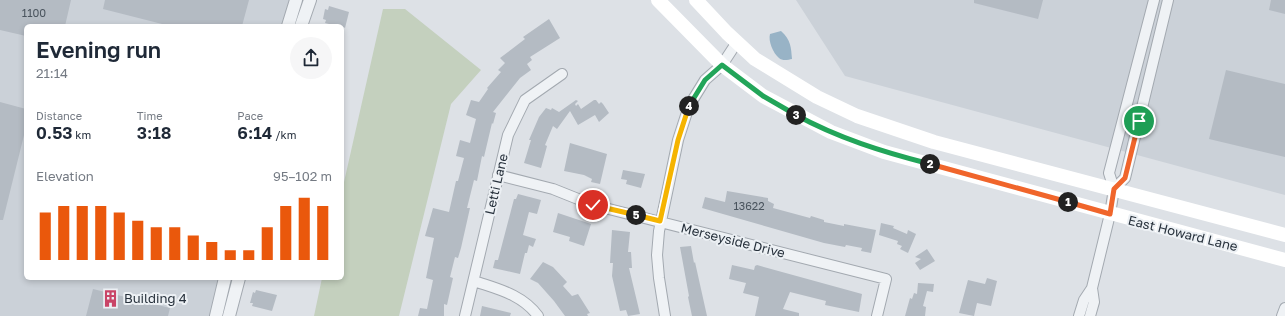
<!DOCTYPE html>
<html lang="en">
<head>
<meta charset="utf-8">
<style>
	:root { --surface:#fff; --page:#f6f6f7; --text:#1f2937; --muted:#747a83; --accent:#ea580c }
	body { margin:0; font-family:"Golos Text",sans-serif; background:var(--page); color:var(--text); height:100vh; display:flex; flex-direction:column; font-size:15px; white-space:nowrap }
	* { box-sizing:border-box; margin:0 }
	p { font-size:13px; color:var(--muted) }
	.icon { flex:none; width:22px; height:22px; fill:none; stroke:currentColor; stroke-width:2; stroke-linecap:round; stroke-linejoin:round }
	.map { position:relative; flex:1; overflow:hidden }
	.details { position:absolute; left:24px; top:24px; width:320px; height:256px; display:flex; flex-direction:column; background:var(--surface); border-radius:6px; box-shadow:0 2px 6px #0003 }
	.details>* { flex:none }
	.pin { position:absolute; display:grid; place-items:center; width:34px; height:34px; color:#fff; margin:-17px; border:2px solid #fff; border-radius:50%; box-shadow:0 1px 4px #0007 }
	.km { position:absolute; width:20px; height:20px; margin:-10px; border-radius:50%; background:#222; color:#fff; font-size:11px; line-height:20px; text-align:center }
	.round { display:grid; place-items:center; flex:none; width:42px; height:42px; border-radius:21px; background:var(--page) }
	.headline { display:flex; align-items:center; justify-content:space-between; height:68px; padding:0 12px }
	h1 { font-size:22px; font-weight:600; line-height:30px }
	.figures { display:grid; grid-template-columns:repeat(3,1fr); gap:6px; height:68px; padding:4px 12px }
	.figures div { display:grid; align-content:center }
	.figures b { font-size:17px; font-weight:600 }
	.figures small { font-size:11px; font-weight:400 }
	.figures p { font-size:11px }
	.chart { height:112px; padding:8px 12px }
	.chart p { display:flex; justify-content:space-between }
	.chart svg { width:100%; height:72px; margin-top:4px; stroke:var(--accent); stroke-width:6 }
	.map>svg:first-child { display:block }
</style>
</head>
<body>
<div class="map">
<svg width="1285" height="316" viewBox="0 0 1285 316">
	<rect width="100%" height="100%" fill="#dde1e6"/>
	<path fill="#cbd1d8" d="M0 0H294L287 26H26V278H222L212 316H0Z
		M796 0H1285V195L845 76Z"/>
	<path fill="#c4d0be" d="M383 9H405L481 70 451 104 399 316H314L322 278H342V191Z"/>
	<path fill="#98b3c6" d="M781 31C791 40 791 47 792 59 788 60 782 61 779 58 773 53 768 41 770 34Z"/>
	<path fill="#b4bbc3" d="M0 0H71L65 26H26V36L0 30Z
		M105 0H249L242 26H170L103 9Z
		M974 0H1043L1038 19 974 3Z
		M1271 0H1285V14L1269 10Z
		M329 6 349 12 345 28 342 26H329V24L325 23 326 20 323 19 325 9 328 10Z
		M549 19 560 38 530 57 532 60 527 64 531 70 520 78 493 112 496 113 493 124 492 123 484 157 482 156 477 181 474 180 467 208H470L461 248 458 258 455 257 450 277 453 278 447 305 444 304V316H418L420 308 427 309 433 280 426 278 434 238 425 236 433 208 449 212 456 181H458L464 158 456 156 460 140 470 143 476 119 466 115 471 100 479 102 488 89 487 88 501 72 498 70 505 63 500 58 525 39 523 37Z
		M1226 70 1285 84V157L1209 139Z
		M576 100 578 101 575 104 576 106 578 104 581 109 594 100H596L599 104 601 102 603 104 609 113 599 122 595 115 578 125 570 111 557 129 553 126 545 145 547 146 541 168 524 163 531 140H529L539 117 546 108 551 110 552 108 559 112Z
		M0 102 26 109V127L3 220H0Z
		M570 143 607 154 600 184 591 182 592 179 584 175 564 171Z
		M623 170 645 174 641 188 626 184 627 180 621 179Z
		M727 191 768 198V201L774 204 773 208 810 218 811 216 824 220V222L844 226V224L876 230 871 253 861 251 862 248 846 245 845 247 824 243 702 208 705 197 725 202Z
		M518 194 541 200 537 214 529 212 523 235 536 239 533 247 529 245 527 253H525L520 274 493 268 495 260H498L514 199H516Z
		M558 213 591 224 584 246 569 241 570 237 553 232Z
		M881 223 894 226 893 228 907 234 908 230 916 234 908 253 900 249 902 246 897 244 898 241 879 235Z
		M612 230 630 232 628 252H631L632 268H629L640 314 628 316 626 310 620 311 612 276 613 263H610Z
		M691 246 694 263 695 262 707 316H692L688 297 689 296 680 247Z
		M927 249 935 261 920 270 915 263 921 259 915 257Z
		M543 262 553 267 567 282 563 286 572 296 578 294 590 313 587 314 588 316H565L554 301 538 283 530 279Z
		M732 265 754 270 755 266 757 265 862 294 859 312 825 305 826 301 790 292 783 309 799 313V316H755L759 297 743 293 746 283 729 279Z
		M987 278 997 281 991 306 977 303 974 316 959 313 968 280 985 284Z
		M918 283 934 284 933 292 927 291 923 306 926 307 925 316H905L910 298 912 299 914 293 917 294Z
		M93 289 170 308 168 316H86Z
		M256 290 277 295 272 311 252 306 253 303H250L253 292 255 293Z
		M482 306 511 313 510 316H480Z"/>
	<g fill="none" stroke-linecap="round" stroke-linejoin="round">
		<defs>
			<path id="minor" d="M498 175 553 189 593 205 886 279 877 316
				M1114 189 1125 178 1168 0
				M474 281C497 289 522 294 538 316
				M465 316 508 135 525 100 562 74
				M665 316 659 278 657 255 659 231 678 140 689 106 705 80 722 65 737 42
				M1079 316 1084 300 1092 288
				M1090 316 1094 302 1092 288 1110 214 1114 189 1109 173 1154 0
				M1282 316 1285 308"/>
			<path id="tertiary" d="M288 26 296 0
				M301 26 310 0
				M216 316 225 278
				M229 316 239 278"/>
		</defs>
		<use href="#minor" stroke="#a3a9b0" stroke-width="12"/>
		<use href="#tertiary" stroke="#a3a9b0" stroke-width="14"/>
		<use href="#minor" stroke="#eff2f5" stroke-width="10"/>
		<use href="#tertiary" stroke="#eff2f5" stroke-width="12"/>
		<path stroke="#fff" stroke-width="14" d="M658 0 722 65 763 96 831 132 884 152 1285 260
			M696 0 727 33 755 59 817 97 857 116 934 142 1285 235"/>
	</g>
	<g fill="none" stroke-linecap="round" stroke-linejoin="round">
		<defs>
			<path id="split-1" d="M1068 202 1110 214 1114 189 1125 178 1139 121"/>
			<path id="split-2" d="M930 164 1068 202"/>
			<path id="split-3" d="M796 115C838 138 883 152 930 164"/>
			<path id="split-4" d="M689 106 705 80 722 65 763 96 796 115"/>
			<path id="split-5" d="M636 215 660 221 678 140 689 106"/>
			<path id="split-6" d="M593 205 636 215"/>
		</defs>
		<use href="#split-1" stroke="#fff" stroke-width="8"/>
		<use href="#split-2" stroke="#fff" stroke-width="8"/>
		<use href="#split-3" stroke="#fff" stroke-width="8"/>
		<use href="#split-4" stroke="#fff" stroke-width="8"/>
		<use href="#split-5" stroke="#fff" stroke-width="8"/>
		<use href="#split-6" stroke="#fff" stroke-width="8"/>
		<use href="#split-1" stroke="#f0652b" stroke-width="5"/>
		<use href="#split-2" stroke="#f0652b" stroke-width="5"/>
		<use href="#split-3" stroke="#22a559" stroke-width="5"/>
		<use href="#split-4" stroke="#22a559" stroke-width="5"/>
		<use href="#split-5" stroke="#f5b400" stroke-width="5"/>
		<use href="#split-6" stroke="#f5b400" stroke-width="5"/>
	</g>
	<defs>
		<symbol id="building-bare" viewBox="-9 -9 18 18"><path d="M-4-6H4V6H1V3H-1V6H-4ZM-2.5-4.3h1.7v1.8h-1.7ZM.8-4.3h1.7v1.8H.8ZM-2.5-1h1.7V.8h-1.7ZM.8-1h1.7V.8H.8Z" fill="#c94467" stroke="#ecf0f4" stroke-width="2.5" paint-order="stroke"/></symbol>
	</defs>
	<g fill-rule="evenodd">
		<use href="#building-bare" x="98" y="286" width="25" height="25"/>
	</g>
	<g text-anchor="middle" stroke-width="4" stroke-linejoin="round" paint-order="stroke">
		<g font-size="11" fill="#4a545e">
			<text x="34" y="17">1100</text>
			<text x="749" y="210">13622</text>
		</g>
		<g font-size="13" fill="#27313c" stroke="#ecf0f4">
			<text transform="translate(496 184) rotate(-77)" y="5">Letti Lane</text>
			<text transform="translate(1183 233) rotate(14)" y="5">East Howard Lane</text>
			<text transform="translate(733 240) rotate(14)" y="5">Merseyside Drive</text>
		</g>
		<g font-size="13" fill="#27313c" stroke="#ecf0f4" text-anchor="start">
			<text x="124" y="303">Building 4</text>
		</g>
	</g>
</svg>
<div class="pin" style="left:1139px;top:121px;background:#1e9e55"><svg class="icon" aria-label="arrive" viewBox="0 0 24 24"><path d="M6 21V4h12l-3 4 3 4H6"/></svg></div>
<div class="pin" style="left:593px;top:205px;background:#d93025"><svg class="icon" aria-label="check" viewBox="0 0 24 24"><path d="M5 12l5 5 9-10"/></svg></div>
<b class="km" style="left:1068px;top:202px">1</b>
<b class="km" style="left:930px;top:164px">2</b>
<b class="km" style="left:796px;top:115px">3</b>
<b class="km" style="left:689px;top:106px">4</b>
<b class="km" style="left:636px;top:215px">5</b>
<section class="details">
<div class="headline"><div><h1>Evening run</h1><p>21:14</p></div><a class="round"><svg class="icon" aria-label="share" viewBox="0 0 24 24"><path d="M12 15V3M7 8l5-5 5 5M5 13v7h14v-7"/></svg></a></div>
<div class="figures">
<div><p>Distance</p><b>0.53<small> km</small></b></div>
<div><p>Time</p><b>3:18</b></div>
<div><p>Pace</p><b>6:14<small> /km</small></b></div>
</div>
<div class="chart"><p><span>Elevation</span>95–102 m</p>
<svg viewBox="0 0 160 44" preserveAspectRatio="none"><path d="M5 44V15M15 44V11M25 44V11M35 44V11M45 44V15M55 44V20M65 44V24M75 44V24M85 44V29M95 44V33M105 44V38M115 44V38M125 44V24M135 44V11M145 44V6M155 44V11"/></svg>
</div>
</section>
</div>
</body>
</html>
